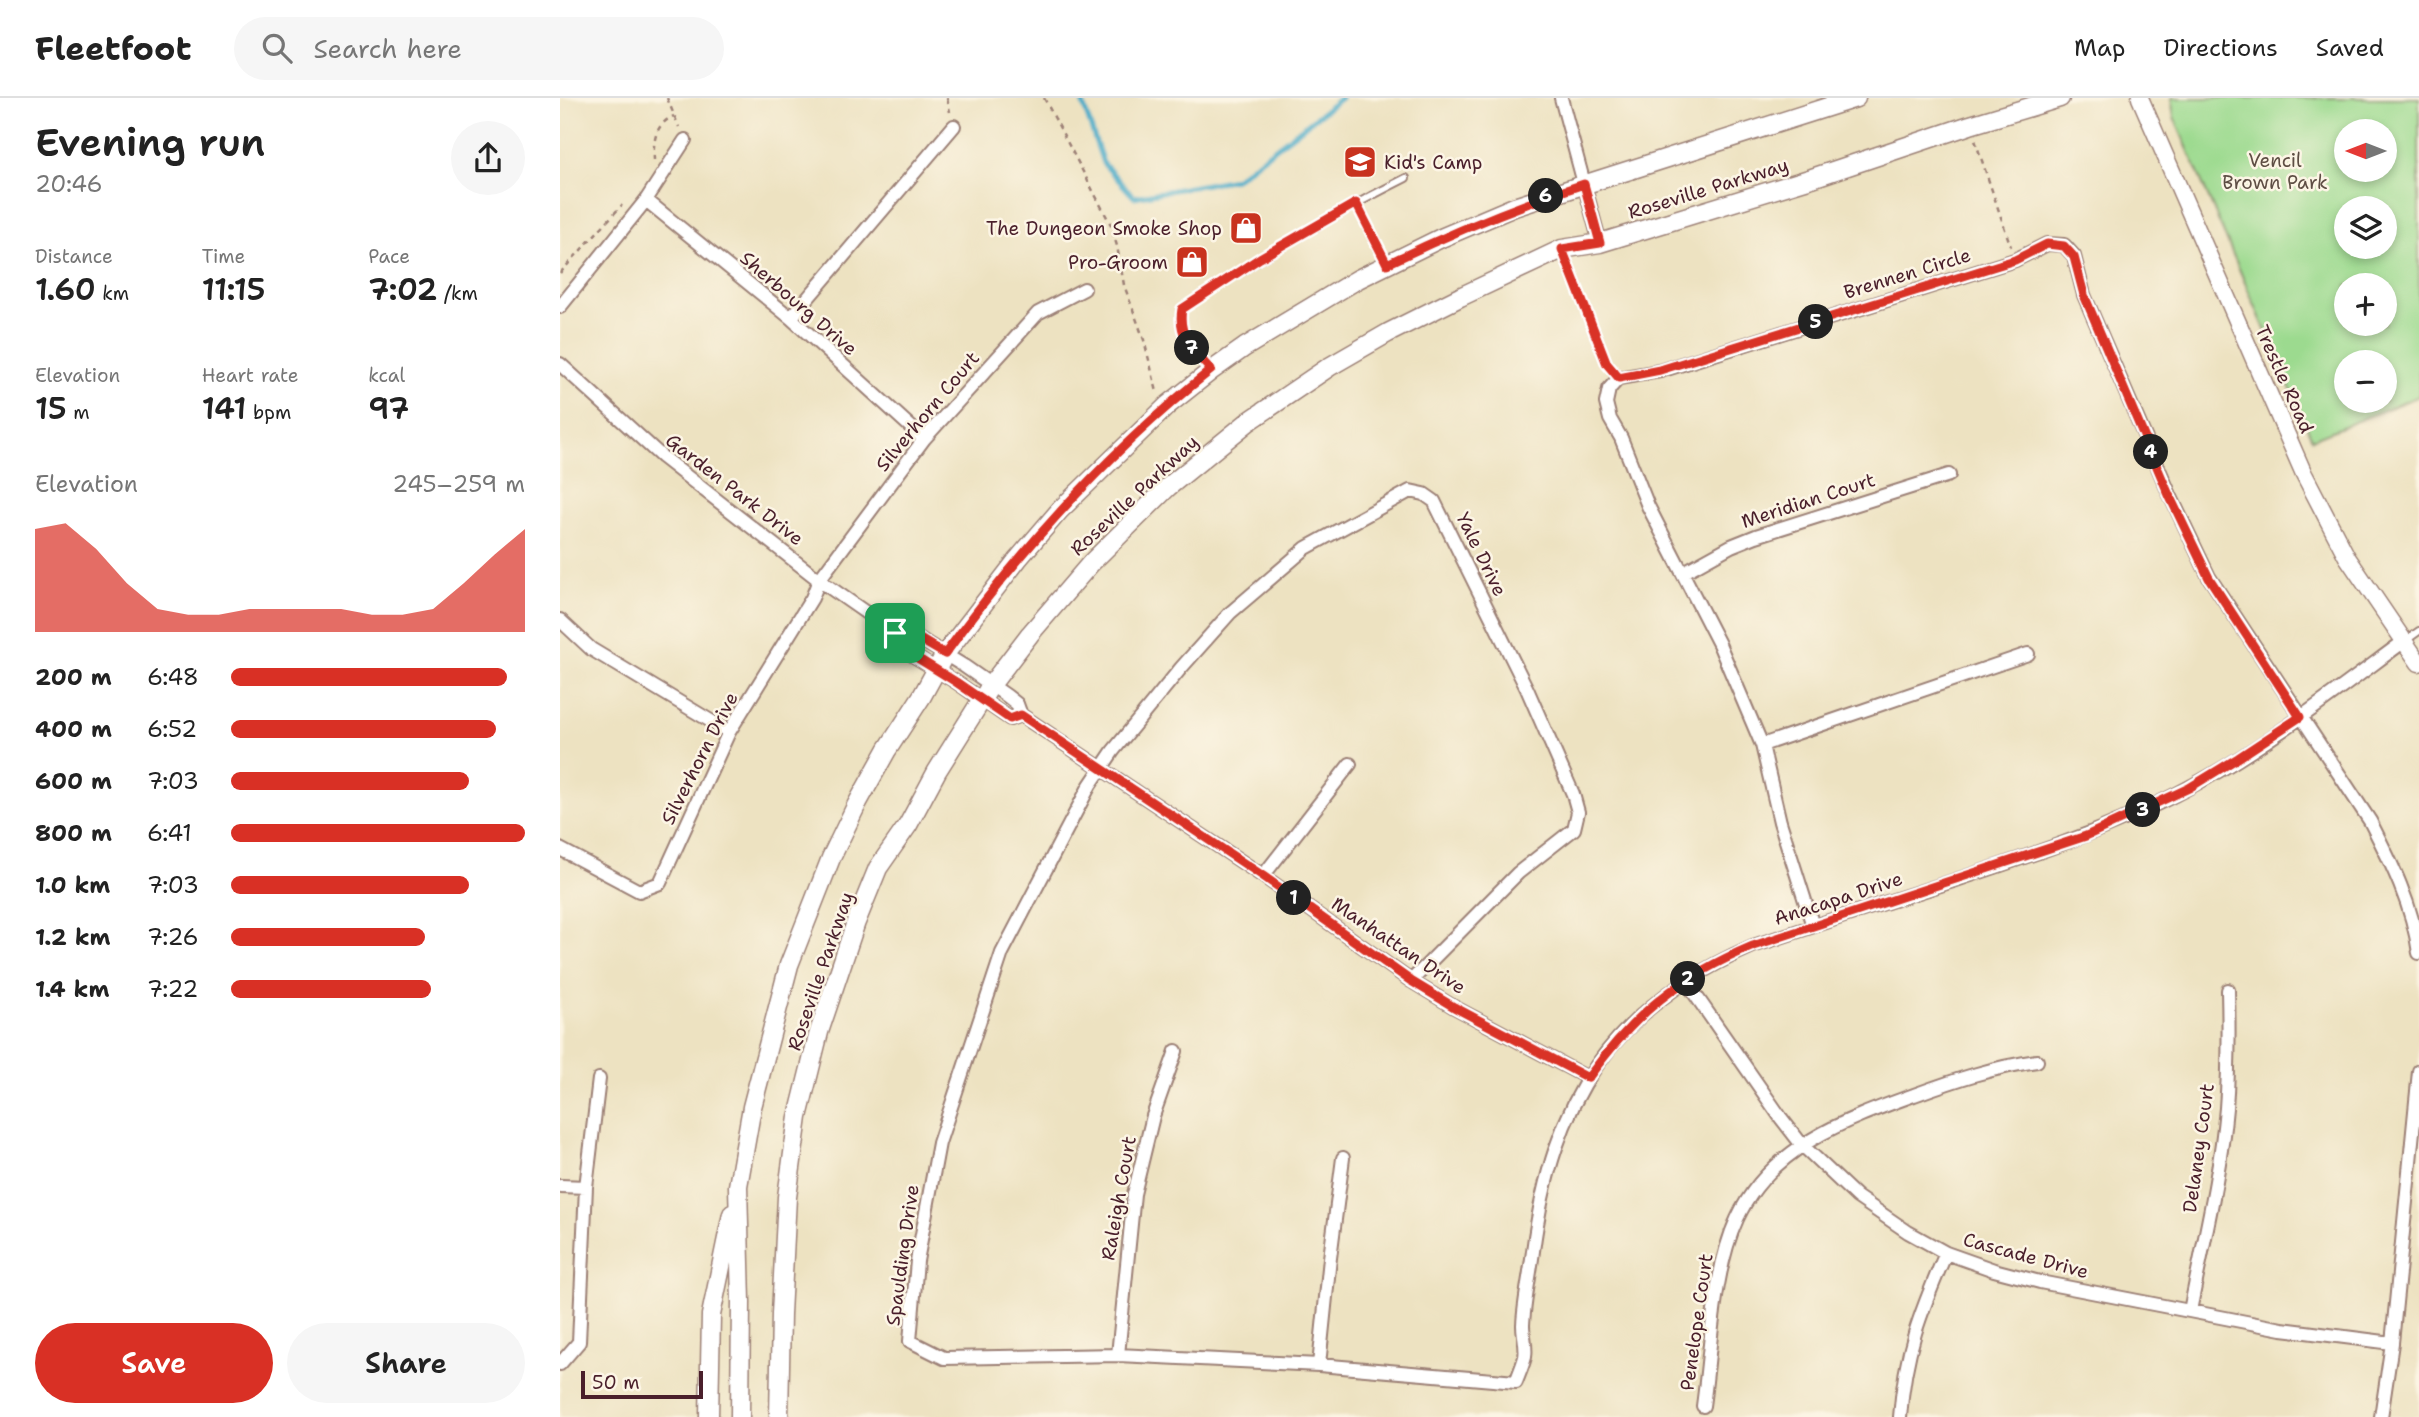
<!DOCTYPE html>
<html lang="en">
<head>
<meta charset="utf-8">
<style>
	:root { --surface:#fff; --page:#f6f6f6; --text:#222; --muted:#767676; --line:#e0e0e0; --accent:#d93025 }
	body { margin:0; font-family:"Shantell Sans",sans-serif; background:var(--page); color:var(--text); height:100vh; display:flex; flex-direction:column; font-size:26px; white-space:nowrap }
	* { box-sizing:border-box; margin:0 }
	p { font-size:23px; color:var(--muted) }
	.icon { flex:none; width:38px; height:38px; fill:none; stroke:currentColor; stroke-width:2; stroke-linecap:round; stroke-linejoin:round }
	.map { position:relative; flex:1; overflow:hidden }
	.details { display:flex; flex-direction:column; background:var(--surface); width:560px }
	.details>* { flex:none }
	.needle { width:46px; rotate:270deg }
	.buttons { position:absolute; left:1774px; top:21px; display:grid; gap:14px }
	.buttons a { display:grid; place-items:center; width:63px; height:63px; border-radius:50%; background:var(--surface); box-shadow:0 4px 10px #0003; font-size:35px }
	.scale { position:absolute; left:21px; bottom:18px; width:122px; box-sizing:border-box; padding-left:7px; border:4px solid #4a1f2b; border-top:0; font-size:19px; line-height:24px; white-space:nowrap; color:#4a1f2b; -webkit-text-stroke:5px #fcf5e5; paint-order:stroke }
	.pin { position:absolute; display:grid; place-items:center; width:60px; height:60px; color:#fff; margin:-30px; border-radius:14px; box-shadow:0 4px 10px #0006 }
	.km { position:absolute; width:35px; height:35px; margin:-18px; border-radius:50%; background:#222; color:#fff; font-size:19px; line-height:35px; text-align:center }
	.round { display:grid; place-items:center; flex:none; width:74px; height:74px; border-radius:37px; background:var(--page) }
	.summary { display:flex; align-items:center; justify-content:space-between; height:119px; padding:0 35px }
	h1 { font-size:38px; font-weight:600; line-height:52px }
	.metrics { display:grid; grid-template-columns:repeat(3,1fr); gap:10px; height:119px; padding:7px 35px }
	.metrics div { display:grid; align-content:center }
	.metrics b { font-size:30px; font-weight:600 }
	.metrics small { font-size:19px; font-weight:400 }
	.metrics p { font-size:19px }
	.chart { height:196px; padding:14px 35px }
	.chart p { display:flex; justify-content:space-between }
	.chart svg { width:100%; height:126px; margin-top:7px; fill:var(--accent); opacity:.7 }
	.button { display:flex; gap:14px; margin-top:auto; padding:14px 35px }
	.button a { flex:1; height:80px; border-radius:42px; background:var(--accent); color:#fff; font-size:28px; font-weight:600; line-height:80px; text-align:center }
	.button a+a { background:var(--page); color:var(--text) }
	ul { padding:0 35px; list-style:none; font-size:23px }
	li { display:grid; grid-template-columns:112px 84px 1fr; align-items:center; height:52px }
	li i { height:18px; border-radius:9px; background:var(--accent) }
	header { display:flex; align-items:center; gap:42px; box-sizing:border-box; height:98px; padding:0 35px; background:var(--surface); border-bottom:2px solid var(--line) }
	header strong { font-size:33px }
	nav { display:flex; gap:38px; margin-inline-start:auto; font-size:24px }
	.search { width:490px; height:63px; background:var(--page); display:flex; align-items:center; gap:18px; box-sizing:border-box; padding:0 24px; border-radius:38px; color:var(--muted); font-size:26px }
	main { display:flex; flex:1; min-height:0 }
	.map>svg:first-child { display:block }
</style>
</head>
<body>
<header>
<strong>Fleetfoot</strong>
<div class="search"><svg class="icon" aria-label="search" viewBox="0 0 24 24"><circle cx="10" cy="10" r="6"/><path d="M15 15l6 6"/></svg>Search here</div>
<nav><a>Map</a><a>Directions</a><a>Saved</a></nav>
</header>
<main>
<section class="details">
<div class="summary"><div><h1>Evening run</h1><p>20:46</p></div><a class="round"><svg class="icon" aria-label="share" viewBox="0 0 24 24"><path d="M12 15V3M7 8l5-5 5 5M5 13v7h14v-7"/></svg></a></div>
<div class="metrics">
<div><p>Distance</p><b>1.60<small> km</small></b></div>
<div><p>Time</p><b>11:15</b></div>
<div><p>Pace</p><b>7:02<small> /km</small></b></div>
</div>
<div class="metrics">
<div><p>Elevation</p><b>15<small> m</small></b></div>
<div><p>Heart rate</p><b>141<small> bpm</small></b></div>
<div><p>kcal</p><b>97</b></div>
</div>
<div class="chart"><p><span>Elevation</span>245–259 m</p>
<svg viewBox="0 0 160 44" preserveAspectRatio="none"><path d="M0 44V8L10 6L20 15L30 27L40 36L50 38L60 38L70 36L80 36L90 36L100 36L110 38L120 38L130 36L140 27L150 17L160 8V44z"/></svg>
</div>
<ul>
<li><b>200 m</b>6:48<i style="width:94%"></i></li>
<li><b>400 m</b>6:52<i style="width:90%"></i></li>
<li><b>600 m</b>7:03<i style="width:81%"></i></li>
<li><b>800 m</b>6:41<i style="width:100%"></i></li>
<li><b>1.0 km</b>7:03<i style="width:81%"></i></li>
<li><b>1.2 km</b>7:26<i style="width:66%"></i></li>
<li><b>1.4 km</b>7:22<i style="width:68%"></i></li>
</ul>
<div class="button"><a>Save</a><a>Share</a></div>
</section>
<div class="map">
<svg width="1859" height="1319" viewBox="0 0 1859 1319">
	<rect width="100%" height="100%" fill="#fcf5e5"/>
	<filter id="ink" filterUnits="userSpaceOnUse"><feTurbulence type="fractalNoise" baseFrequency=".0143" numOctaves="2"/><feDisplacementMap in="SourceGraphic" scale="14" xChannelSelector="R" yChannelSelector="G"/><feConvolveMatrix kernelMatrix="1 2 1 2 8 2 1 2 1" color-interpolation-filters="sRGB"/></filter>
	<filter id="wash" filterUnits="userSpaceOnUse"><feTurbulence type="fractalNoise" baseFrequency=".00686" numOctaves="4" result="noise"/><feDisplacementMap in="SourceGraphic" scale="28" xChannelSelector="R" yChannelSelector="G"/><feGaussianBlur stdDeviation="1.57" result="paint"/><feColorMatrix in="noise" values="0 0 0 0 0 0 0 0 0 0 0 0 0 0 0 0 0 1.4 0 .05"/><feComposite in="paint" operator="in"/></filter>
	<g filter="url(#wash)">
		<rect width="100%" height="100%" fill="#ede2c1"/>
		<path fill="#9cda8f" stroke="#737c5d" stroke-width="2" fill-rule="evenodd" d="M1611 0H1859V298L1752 341 1614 19ZM1787 33H1825V72H1787ZM1787 110H1825V149H1787ZM1787 187H1825V226H1787ZM1787 264H1825V303H1787Z"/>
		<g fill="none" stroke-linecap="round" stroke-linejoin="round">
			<path stroke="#48abc8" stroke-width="5" d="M521 0 543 65 574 99 675 81 781 0"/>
		</g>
	</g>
	<g filter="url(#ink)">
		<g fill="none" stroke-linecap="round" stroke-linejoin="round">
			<defs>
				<path id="service" d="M796 105 826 164
					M651 272C634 253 617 238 622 211 695 163 768 119 846 80
					M1845 543 1859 533"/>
				<path id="minor" d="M1001 0 1040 145
					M86 102 231 220 364 341
					M0 209 86 102 125 42
					M231 220 394 28
					M0 266 102 359 259 482 335 535 338 548 396 584 450 621 461 617
					M1124 474 1171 448 1196 438 1389 377
					M0 522 31 551 169 634
					M335 535 347 533 404 568 447 598 457 606 461 617 703 778 851 883 894 909 1028 980
					M1202 647 1468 556
					M0 751 79 793 100 785 169 634 252 500 259 482 364 341 478 215 524 191
					M703 778 790 666
					M1253 828 1220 724 1202 647 1159 546 1088 408 1061 340 1050 321 1046 305 1049 291 1059 280 1100 273 1455 162 1487 146 1504 147 1514 158 1524 197 1610 397 1649 479 1810 723C1831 764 1853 808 1859 855
					M1125 882 1221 1020 1242 1047 1297 1099 1348 1134 1386 1155 1434 1172 1480 1184 1722 1231 1832 1245
					M851 883 958 775 1014 731 1018 714 1013 696 967 591 874 403 864 396 850 393 746 450 670 515 621 570 553 653 530 687 442 855 379 1045 357 1163 350 1243 384 1260 558 1257 759 1267 956 1284C959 1276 963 1267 965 1259 967 1249 963 1237 963 1227 964 1203 970 1178 973 1153 993 1002 1050 910 1193 848 1259 826 1324 805 1390 784 1472 757 1552 731 1628 690 1704 650 1774 595 1843 544
					M0 1088 26 1089
					M1630 1213C1643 1146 1660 1078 1666 1010 1669 971 1669 931 1668 892
					M558 1257 574 1096 593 1018 616 953
					M0 1266 19 1244 26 1089 39 981
					M759 1267 770 1160 783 1060
					M1143 1308C1151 1251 1153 1173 1177 1121 1210 1049 1285 1022 1354 997 1395 982 1434 969 1477 963
					M1340 1319C1345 1253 1360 1215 1386 1155
					M1821 1319 1832 1245 1859 973"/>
				<path id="tertiary" d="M1580 0 1744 376 1787 459 1859 565"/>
				<path id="secondary" d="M149 1319 151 1217 172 1116
					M180 1319 181 1204 178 1088 192 1009 229 867 271 760 297 706 327 652 362 598 385 556 458 461 500 412 608 307 651 273 685 249 798 181 881 140 954 109 1296 0
					M219 1319 221 1216 227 1099 238 1019 259 934 296 824 318 770 348 727 377 673 431 587 470 536 531 465 608 389 688 324 769 269 828 235 900 199 1002 151 1040 145 1252 80 1410 27 1500 0"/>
			</defs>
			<use href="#service" stroke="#9c8076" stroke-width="10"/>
			<use href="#minor" stroke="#9c8076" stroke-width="16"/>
			<use href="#tertiary" stroke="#9c8076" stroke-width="19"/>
			<use href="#secondary" stroke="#9c8076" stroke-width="21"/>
			<path stroke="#9c8076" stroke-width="2.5" stroke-dasharray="5 5" stroke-linecap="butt" d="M107 0 119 29
				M387 0 390 14
				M484 0 550 125 557 148 564 187 584 242 597 294
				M1415 42 1451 149
				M94 62C93 43 95 26 114 18
				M1008 166 1050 270
				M0 175 62 107"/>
			<use href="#service" stroke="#fff" stroke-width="6"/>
			<use href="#minor" stroke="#fff" stroke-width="12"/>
			<use href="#tertiary" stroke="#fff" stroke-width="16"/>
			<use href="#secondary" stroke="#fff" stroke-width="18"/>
		</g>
	</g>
	<g fill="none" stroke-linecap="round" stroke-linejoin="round" filter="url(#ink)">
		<defs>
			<path id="route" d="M1024 86 1040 145 1002 151 1047 266 1059 280 1100 272 1455 162 1487 146 1504 148 1514 159 1524 197 1609 397 1649 480 1740 619 1678 660 1629 690 1526 738 1193 848C1119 879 1075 915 1028 980L894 909 851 883 703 778 461 617 450 621 396 584 338 548 335 535 346 533 385 556C461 451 549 353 651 272 634 253 617 238 622 211L700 160 796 105 827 166C891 135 956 108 1024 86Z"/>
		</defs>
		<use href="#route" stroke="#fff" stroke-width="14"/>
		<use href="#route" stroke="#d93025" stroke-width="9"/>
	</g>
	<defs>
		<symbol id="school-square" viewBox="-11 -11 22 22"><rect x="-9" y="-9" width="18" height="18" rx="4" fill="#c8321e" stroke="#fcf5e5"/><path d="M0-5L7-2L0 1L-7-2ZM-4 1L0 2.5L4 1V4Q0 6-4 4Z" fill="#fff"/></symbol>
		<symbol id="shop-square" viewBox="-11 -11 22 22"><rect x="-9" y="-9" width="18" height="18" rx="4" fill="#c8321e" stroke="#fcf5e5"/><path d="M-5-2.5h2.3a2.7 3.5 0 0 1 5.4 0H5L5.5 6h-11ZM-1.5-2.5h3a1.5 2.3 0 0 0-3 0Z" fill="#fff"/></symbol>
	</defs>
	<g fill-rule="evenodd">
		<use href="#school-square" x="781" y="45" width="38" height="38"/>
		<use href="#shop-square" x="667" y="111" width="38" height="38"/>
		<use href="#shop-square" x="613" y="145" width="38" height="38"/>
	</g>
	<g text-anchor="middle" stroke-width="5" stroke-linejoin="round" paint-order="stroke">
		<g font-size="19" fill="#5e4e44" stroke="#fcf5e5">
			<text x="1715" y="69">Vencil<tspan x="1715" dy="22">Brown Park</tspan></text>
		</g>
		<g font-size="19" fill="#4a1f2b" stroke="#fcf5e5" text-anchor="end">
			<text x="824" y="71" text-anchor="start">Kid's Camp</text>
			<text x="662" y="137">The Dungeon Smoke Shop</text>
			<text x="608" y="171">Pro-Groom</text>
		</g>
		<g font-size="19" fill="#4a1f2b" stroke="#fcf5e5">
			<text transform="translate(1148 90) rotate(-17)" y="7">Roseville Parkway</text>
			<text transform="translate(1347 175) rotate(-17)" y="7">Brennen Circle</text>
			<text transform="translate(239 205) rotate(41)" y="7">Sherbourg Drive</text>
			<text transform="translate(1725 281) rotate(66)" y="7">Trestle Road</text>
			<text transform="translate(367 313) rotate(-50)" y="7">Silverhorn Court</text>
			<text transform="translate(175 391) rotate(38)" y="7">Garden Park Drive</text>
			<text transform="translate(574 397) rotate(-43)" y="7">Roseville Parkway</text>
			<text transform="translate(1248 402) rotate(-18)" y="7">Meridian Court</text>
			<text transform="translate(922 456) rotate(64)" y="7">Yale Drive</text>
			<text transform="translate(139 660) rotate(-63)" y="7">Silverhorn Drive</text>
			<text transform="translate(1278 800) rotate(-18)" y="7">Anacapa Drive</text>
			<text transform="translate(839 847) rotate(34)" y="7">Manhattan Drive</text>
			<text transform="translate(260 873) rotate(-71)" y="7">Roseville Parkway</text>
			<text transform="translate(1638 1050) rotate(-82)" y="7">Delaney Court</text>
			<text transform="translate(558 1100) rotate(-80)" y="7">Raleigh Court</text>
			<text transform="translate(342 1157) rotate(-82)" y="7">Spaulding Drive</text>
			<text transform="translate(1466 1157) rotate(15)" y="7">Cascade Drive</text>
			<text transform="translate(1136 1224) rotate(-82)" y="7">Penelope Court</text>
		</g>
	</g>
</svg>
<div class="buttons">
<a><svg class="needle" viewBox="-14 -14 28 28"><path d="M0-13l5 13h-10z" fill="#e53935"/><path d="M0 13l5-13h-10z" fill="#767676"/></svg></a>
<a><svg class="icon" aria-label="layers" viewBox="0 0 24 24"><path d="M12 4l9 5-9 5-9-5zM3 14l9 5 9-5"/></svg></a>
<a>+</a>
<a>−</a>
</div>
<div class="scale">50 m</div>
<div class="pin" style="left:335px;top:535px;background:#1e9e55"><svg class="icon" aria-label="arrive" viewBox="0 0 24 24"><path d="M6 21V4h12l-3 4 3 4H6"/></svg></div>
<b class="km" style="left:734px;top:800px">1</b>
<b class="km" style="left:1128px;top:881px">2</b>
<b class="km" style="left:1583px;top:712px">3</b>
<b class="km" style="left:1591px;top:354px">4</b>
<b class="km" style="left:1256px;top:224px">5</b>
<b class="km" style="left:986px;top:98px">6</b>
<b class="km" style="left:632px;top:250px">7</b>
</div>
</main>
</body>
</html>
